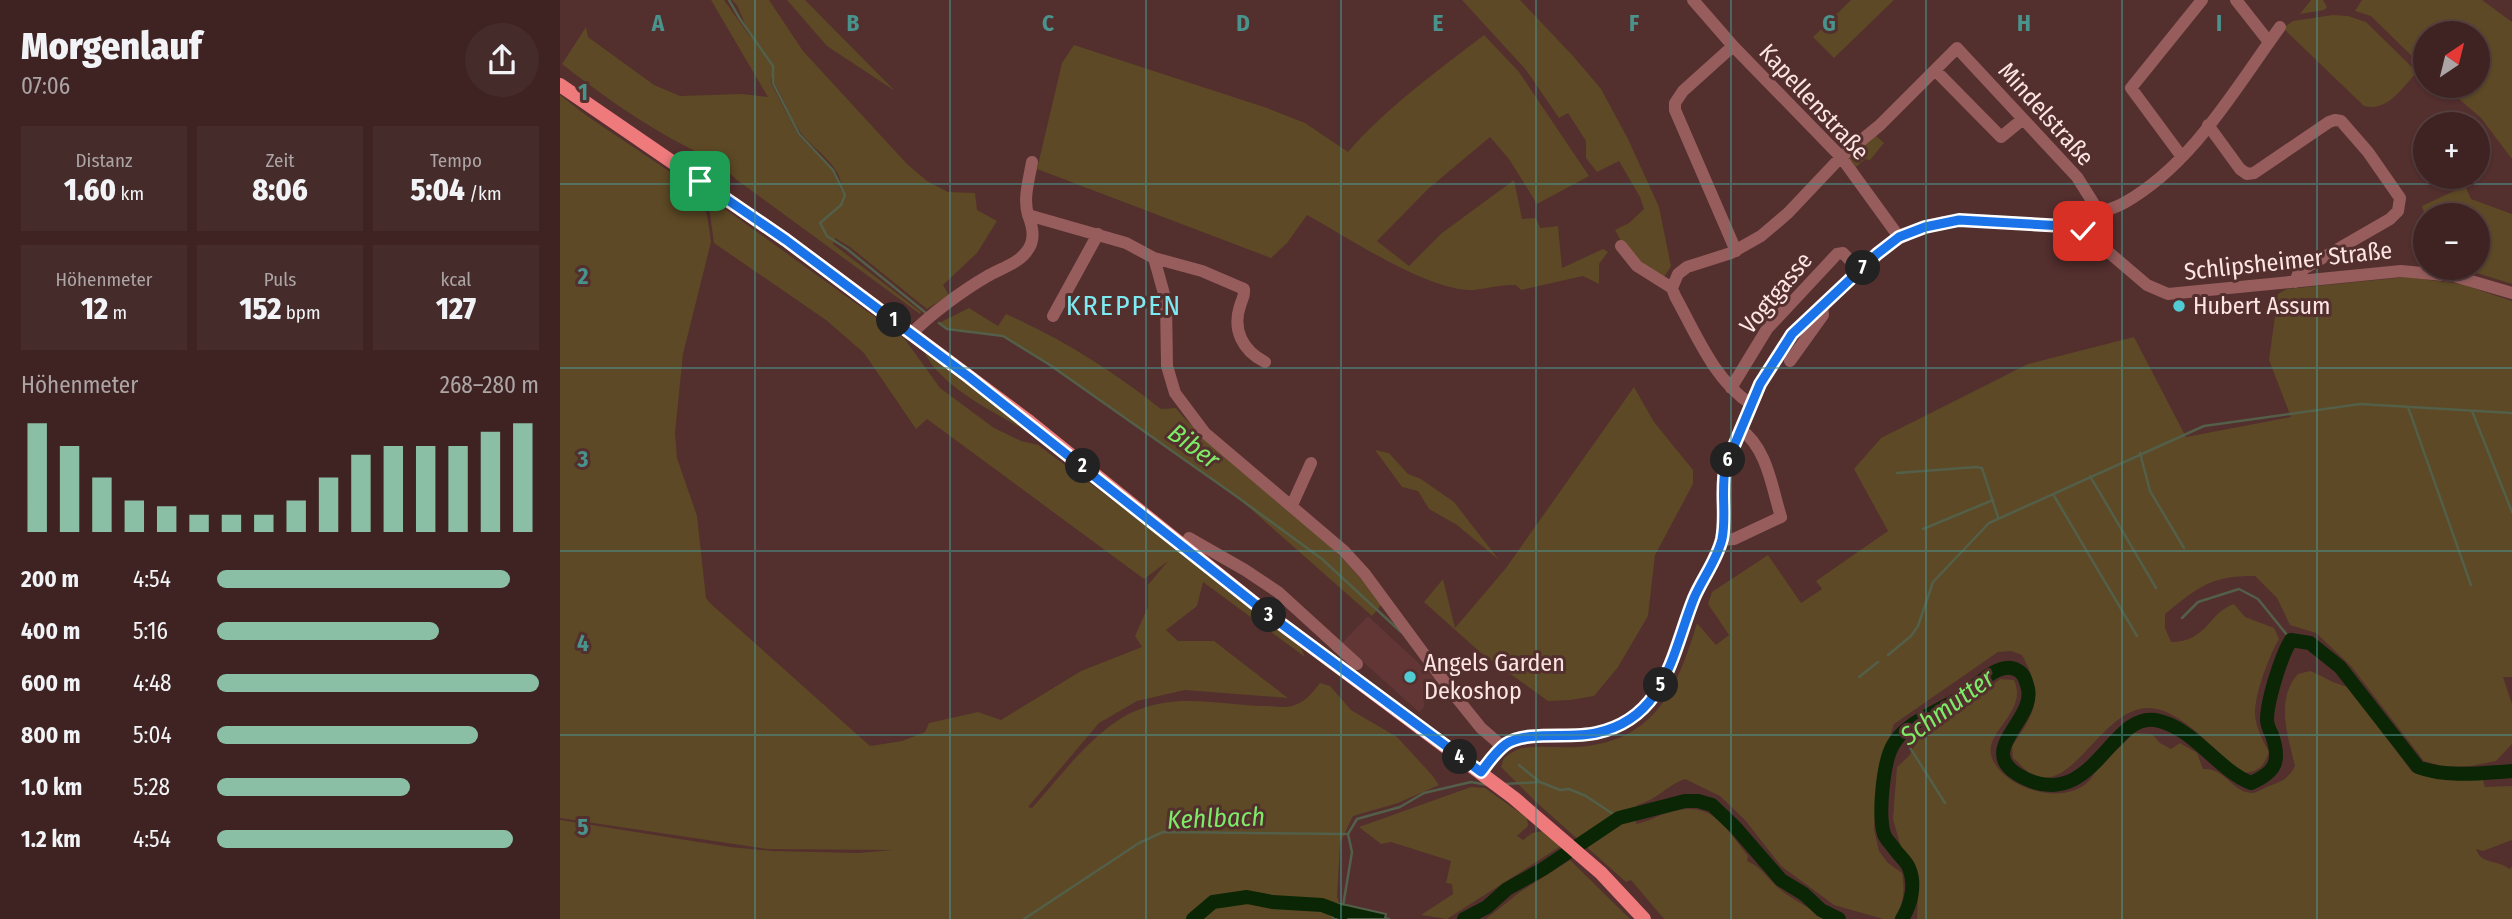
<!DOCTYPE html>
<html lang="de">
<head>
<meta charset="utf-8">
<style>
	:root { --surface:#3e2322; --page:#452b2a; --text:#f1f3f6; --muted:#ada4a5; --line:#574040; --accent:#8abfa5 }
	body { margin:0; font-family:"Fira Sans Condensed",sans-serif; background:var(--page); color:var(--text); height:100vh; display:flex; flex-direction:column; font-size:26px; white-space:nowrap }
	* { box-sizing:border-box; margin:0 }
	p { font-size:23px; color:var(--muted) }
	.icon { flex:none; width:38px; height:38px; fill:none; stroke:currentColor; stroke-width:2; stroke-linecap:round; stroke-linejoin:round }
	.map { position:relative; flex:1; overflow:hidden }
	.details { display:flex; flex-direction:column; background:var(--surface); width:560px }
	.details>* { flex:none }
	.needle { width:46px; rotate:35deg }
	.fabs { position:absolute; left:1853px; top:21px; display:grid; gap:14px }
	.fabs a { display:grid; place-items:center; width:77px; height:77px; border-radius:50%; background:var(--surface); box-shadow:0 2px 5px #0004,0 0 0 2px var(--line); font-size:35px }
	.pin { position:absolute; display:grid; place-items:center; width:60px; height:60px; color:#fff; margin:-30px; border-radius:14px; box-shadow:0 4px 10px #0006 }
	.km { position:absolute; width:35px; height:35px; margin:-18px; border-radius:50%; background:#222; color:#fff; font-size:19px; line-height:35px; text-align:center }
	.round { display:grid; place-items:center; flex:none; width:74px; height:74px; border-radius:37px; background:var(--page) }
	.summary { display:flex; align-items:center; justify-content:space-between; height:119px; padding:0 21px }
	h1 { font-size:38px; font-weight:800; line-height:52px }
	.figures { display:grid; grid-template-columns:repeat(3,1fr); gap:10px; height:119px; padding:7px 21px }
	.figures div { display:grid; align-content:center; border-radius:0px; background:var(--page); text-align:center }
	.figures b { font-size:30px; font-weight:800 }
	.figures small { font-size:19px; font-weight:400 }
	.figures p { font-size:19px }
	.chart { height:196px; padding:14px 21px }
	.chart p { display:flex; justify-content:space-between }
	.chart svg { width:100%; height:126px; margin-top:7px; stroke:var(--accent); stroke-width:6 }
	ul { padding:0 21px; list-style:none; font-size:23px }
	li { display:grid; grid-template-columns:112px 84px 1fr; align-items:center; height:52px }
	li i { height:18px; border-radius:9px; background:var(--accent) }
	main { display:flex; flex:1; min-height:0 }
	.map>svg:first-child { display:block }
</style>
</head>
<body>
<main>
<section class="details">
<div class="summary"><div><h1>Morgenlauf</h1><p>07:06</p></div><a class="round"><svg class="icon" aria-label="share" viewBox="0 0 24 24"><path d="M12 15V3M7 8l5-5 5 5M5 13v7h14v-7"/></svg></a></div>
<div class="figures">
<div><p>Distanz</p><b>1.60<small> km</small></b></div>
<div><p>Zeit</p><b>8:06</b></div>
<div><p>Tempo</p><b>5:04<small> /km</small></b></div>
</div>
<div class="figures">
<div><p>Höhenmeter</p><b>12<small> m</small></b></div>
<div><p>Puls</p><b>152<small> bpm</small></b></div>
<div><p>kcal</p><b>127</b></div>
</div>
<div class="chart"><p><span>Höhenmeter</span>268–280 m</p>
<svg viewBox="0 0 160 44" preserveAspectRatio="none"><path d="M5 44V6M15 44V14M25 44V25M35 44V33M45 44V35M55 44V38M65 44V38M75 44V38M85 44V33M95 44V25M105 44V17M115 44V14M125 44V14M135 44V14M145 44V9M155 44V6"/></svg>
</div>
<ul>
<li><b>200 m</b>4:54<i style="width:91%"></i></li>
<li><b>400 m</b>5:16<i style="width:69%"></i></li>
<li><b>600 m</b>4:48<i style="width:100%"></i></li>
<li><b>800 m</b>5:04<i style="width:81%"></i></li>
<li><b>1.0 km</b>5:28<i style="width:60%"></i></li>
<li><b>1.2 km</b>4:54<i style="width:92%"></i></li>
</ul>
</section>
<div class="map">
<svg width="1952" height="919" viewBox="0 0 1952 919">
	<rect width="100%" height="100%" fill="#532f2e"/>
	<path fill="#613635" d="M808 616 878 681 864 697V707L859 712 782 643Z"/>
	<path fill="#5d4925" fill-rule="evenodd" d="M151 0H164L191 38 177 5 172 0H209L243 51 347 164 367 181 388 192 415 193 417 210 437 221 417 253 383 285 389 295 367 309 290 247 275 238 273 244 361 312 360 314 177 180C153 157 132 151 105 135 69 114 35 90 2 64L26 27 28 37 94 85 120 96 182 94 208 97ZM211 77C222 94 229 115 240 132 252 149 284 166 281 190L272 170 238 135 211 83Z
		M227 0H245L335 91 267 46Z
		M902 0H960L1013 56 1041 89 1068 139 1099 207 1111 266 1103 279 1066 250 1055 230 1069 223 1084 209 1080 197 1059 161 1037 172 1026 158V141L1008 113 999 118 966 70Z
		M1291 0H1334L1274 58 1253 37Z
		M1751 0H1763L1767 7 1764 10 1740 14Z
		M1802 0H1922L1952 22V159L1921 118 1884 86H1918V33H1866L1865 69 1811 16 1795 11Z
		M1773 15 1788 16 1806 22 1857 72C1842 88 1828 112 1804 106L1723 28 1733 21Z
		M924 35 959 72 1029 176 977 204 949 159 930 137 868 189 817 241 849 266 882 233 954 180 962 219 976 218 980 228 998 226 1002 268 1043 249 1048 252 1039 264V284L1023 276 961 290 956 285C939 284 924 290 908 290 861 287 789 238 747 215L727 243 711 258 477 169 502 63 514 45 707 108 745 123 788 152C827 107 876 72 924 35Z
		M0 95 27 116 140 192 147 215 151 242 123 354 115 433 117 458 137 516 146 598 151 604 310 746 342 741 365 732 369 723 418 712 441 720 521 671 582 647 575 636 588 607V585L608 561 584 579 367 419 356 429 304 353 266 320 154 243 150 214 143 193 344 338 380 388 434 428 461 441 478 445 666 584 739 643 745 657 643 582 637 606 606 630 618 641H654L728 698 625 690 577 701 539 723 468 807 472 808C503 774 538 723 583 708 624 694 663 705 705 706 714 706 724 708 732 706 746 702 752 693 760 683L770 686 791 710 837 737 872 775 879 785 838 803 793 816 780 843 777 897 785 919H0V820L170 847 212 851 298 853 333 850 207 849 0 818Z
		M1315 135 1324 143 1310 160 1305 159 1296 167 1289 158Z
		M1905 186 1911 199 1952 214V284L1901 268H1918V215L1865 216 1862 206Z
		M1846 277 1901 284 1952 301V677H1943L1952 704V744L1936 761 1911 766 1886 767 1864 761 1791 666 1756 633 1730 625 1717 598 1695 576C1650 576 1640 586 1605 614V628L1611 642C1647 642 1649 612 1674 604L1685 617 1714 628 1719 639C1709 656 1694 696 1695 715 1696 728 1703 741 1709 752 1704 767 1698 772 1683 773 1656 754 1621 707 1587 708 1541 710 1513 793 1474 775 1466 772 1459 763 1453 758L1452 746C1478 710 1483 694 1462 655L1451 651 1438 652 1334 724 1318 775 1314 829 1319 851 1328 863 1342 873C1345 891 1344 904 1334 919H1323L1274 905 1221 866 1185 820 1160 796 1125 779C1107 785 1097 800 1077 805L1076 824C1088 822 1096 816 1107 813 1152 799 1163 825 1188 856L1187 861C1201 867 1206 876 1216 886 1232 900 1251 909 1270 919H1104L1071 880 1066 882 976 802 941 767 944 758C950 754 956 749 963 748 980 745 999 748 1017 747 1095 742 1117 689 1137 623L1156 645 1169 635 1148 604 1152 592 1208 555 1241 603 1262 589 1256 581 1328 531 1294 469 1321 438 1468 364 1574 337 1626 437 1731 417 1709 360 1718 294 1727 289Z
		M409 308 438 326 446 314C502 339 553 371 601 409L616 408C641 439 666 454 696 480 741 518 786 557 822 604L812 616 676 496 490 365 443 336 387 329 379 323Z
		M364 351 475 435C442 417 379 387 364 351Z
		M1074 387 1094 422 1133 470V484L1095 555 1088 616 1058 667 1034 696 1010 700 988 701 921 653 864 602 883 579 895 628 946 568Z
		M815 450 829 453 848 474 861 479 894 502 939 560 897 525 869 509 858 491 842 487Z
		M1750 671C1763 676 1776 685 1789 687L1852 772 1866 776 1923 780 1925 787 1952 786V840L1923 851 1916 849C1921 865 1938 859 1949 869L1952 867V919H1357L1359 879 1340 844 1333 819 1337 767 1349 756 1359 737 1405 708 1440 679 1454 680C1469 713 1422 732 1432 758 1436 769 1448 779 1458 784 1479 795 1511 799 1529 781 1533 777 1535 771 1539 767 1549 755 1563 746 1573 733L1592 734 1600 743 1611 749 1620 743 1637 753 1643 769C1665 767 1672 793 1693 793 1698 792 1704 788 1709 786 1722 781 1728 779 1735 766 1728 737 1715 699 1738 674Z
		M911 787 925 788 967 818 968 826 957 836 963 840 972 833 983 831 1001 846 887 919 861 915 893 894 892 884 886 883 891 861 831 842 821 844 799 827Z
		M1010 860 1070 919H926L960 892Z"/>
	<path fill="#0a2605" stroke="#535f48" stroke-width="2" d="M782 904 826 914 825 918 830 919H774L766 906Z"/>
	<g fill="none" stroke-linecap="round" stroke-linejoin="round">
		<path stroke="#535f48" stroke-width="2.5" d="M169 0 180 19 213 66V83L239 134 273 170 285 195 281 205 260 223 267 236 287 249 366 313
			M379 323 387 329 443 336 490 365 676 496 762 559 841 632
			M1848 407 1911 585
			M1912 411 1952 512
			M1580 453 1590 491 1624 548
			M1337 473 1416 467 1422 468 1438 517
			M1530 476 1596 588
			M1493 494 1577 636
			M1363 529 1433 500
			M1622 618 1638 602 1679 589 1698 599 1731 640
			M1328 655 1351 636 1358 626 1373 582 1429 523 1644 426 1800 404 1952 413
			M1299 677 1318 662
			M1342 735 1385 803
			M959 765 980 782 1000 790 1009 789 1026 796 1059 818
			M945 784 980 782
			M783 906 792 852 788 834
			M464 919 579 843 603 832 788 834 797 819 840 807 864 793 911 782 928 785"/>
		<path stroke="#0a2605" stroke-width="14" d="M633 919 653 902 687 897 712 902 762 905 783 913
			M904 919 927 907 947 889 983 869 1059 818 1125 801H1138L1152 805 1175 827 1221 880 1244 894 1261 910 1279 919
			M1342 919C1351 905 1356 884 1349 868 1347 862 1340 856 1336 851 1333 846 1326 840 1324 834 1318 815 1323 762 1333 745 1347 720 1383 710 1406 694 1418 684 1439 662 1455 669 1463 672 1465 678 1467 685 1480 720 1408 752 1466 779 1533 810 1551 713 1595 720 1634 727 1656 769 1691 783 1716 772 1721 761 1712 735 1710 731 1707 724 1707 720 1707 701 1721 656 1731 640L1750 643 1780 667 1858 767C1887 778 1922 773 1952 771"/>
		<path stroke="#965d5c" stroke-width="12" d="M1133 0 1173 46 1281 157 1339 237
			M1676 0 1709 42
			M1173 46 1123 91 1115 103V110L1176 251
			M1375 70 1441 137 1463 119
			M1648 125 1680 169 1687 174 1694 173 1769 122 1775 120 1781 121 1808 152 1840 198 1838 211 1830 219 1745 268 1738 274 1735 282
			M1622 157 1571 88 1642 0
			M468 215C463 198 469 180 472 162
			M1518 229 1524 219 1529 216C1541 212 1553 209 1564 203 1633 164 1674 90 1720 27
			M1061 246 1077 266 1112 288
			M594 258 642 271 684 289C685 296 682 299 680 306 672 330 683 351 705 362
			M493 316 538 234
			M352 333C371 314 402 291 426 277 439 269 458 264 467 251 476 240 473 227 468 215L566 243 594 258 606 301 607 366 615 393 645 433 784 551 805 574 892 692 921 728 943 747
			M1230 361 1263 315 1262 305
			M1171 388 1207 329 1277 254 1283 253 1300 271
			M1191 404C1154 380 1136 334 1115 296L1112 288 1118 274 1127 267 1171 253 1201 236 1228 213 1281 157 1320 125 1397 48 1517 177 1539 212
			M732 505 751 463
			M629 538 685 570 718 592 797 664
			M1162 540 1174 539 1221 517C1212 488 1207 447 1180 429
			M921 772C928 763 936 751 946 745 968 730 1010 739 1036 733 1106 718 1112 653 1134 598 1142 578 1157 560 1162 539 1167 515 1160 489 1166 465L1201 384 1232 334 1329 244 1358 229 1384 222 1411 220 1512 226 1532 238 1587 285 1608 294 1841 271 1894 276 1952 293"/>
		<path stroke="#ee7a7c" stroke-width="14" d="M0 85 226 240 467 420 704 611 954 798 1041 873 1084 919"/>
	</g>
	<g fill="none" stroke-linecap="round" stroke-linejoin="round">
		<defs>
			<path id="route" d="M140 181 226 240 409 377 704 611 921 772C928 763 936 751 946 744 968 730 1010 739 1036 733 1106 718 1112 653 1134 598 1142 579 1157 560 1162 539 1167 515 1160 489 1166 465L1200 384 1232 334 1317 254 1339 237 1365 227 1399 220 1504 226 1523 231"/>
		</defs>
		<use href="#route" stroke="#fff" stroke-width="14"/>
		<use href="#route" stroke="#1a73e8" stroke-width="9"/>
	</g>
	<path fill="none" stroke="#4a928c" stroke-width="2" stroke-opacity="0.55" d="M195 0V919M390 0V919M586 0V919M781 0V919M976 0V919M1171 0V919M1366 0V919M1562 0V919M1757 0V919M0 184H1952M0 368H1952M0 551H1952M0 735H1952"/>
	<g fill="#51ccd3" stroke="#532f2e" stroke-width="2.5">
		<circle cx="1619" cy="306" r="7"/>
		<circle cx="850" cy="677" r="7"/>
	</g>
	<g text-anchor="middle" stroke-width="6" stroke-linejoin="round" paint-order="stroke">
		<g font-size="24" fill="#fde5e4" stroke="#532f2e">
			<text transform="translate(1254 102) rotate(47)" y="8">Kapellenstraße</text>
			<text transform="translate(1486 114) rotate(48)" y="8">Mindelstraße</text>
			<text transform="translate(1728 261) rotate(-6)" y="8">Schlipsheimer Straße</text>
			<text transform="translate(1216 293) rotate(-50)" y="8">Vogtgasse</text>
		</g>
		<g font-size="24" fill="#fde5e4" stroke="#532f2e" text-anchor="start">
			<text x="1633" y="314">Hubert Assum</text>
			<text x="864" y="671">Angels Garden<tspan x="864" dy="28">Dekoshop</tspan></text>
		</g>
		<g font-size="26" font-style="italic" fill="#7deb68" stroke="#532f2e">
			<text transform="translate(634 446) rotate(36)" y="9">Biber</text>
			<text transform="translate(1387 707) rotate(-36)" y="9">Schmutter</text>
			<text transform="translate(656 818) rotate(-2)" y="9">Kehlbach</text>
		</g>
		<g font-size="28" letter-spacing="2" fill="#7de9f0" stroke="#532f2e">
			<text x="564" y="315">KREPPEN</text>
		</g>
	</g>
	<g font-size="23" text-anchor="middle" font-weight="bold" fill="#4a928c" stroke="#532f2e" stroke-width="6" stroke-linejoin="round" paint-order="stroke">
		<text x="98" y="31">A</text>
		<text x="293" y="31">B</text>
		<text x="488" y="31">C</text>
		<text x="683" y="31">D</text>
		<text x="878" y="31">E</text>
		<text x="1074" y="31">F</text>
		<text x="1269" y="31">G</text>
		<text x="1464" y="31">H</text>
		<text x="1659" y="31">I</text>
		<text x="23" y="100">1</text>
		<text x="23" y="284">2</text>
		<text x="23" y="467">3</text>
		<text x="23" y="651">4</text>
		<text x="23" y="835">5</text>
	</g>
</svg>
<div class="fabs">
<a><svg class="needle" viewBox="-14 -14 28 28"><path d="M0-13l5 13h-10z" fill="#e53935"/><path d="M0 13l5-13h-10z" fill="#ada4a5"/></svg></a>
<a>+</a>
<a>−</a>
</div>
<div class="pin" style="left:140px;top:181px;background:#1e9e55"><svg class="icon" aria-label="arrive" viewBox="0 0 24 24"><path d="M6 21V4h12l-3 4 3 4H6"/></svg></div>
<div class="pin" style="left:1523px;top:231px;background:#d93025"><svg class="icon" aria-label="check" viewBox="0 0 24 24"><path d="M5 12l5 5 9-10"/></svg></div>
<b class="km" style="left:334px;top:320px">1</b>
<b class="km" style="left:523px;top:466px">2</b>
<b class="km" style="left:709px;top:615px">3</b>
<b class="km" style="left:900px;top:757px">4</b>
<b class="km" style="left:1101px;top:685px">5</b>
<b class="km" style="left:1168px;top:460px">6</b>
<b class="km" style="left:1303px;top:268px">7</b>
</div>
</main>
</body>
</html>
